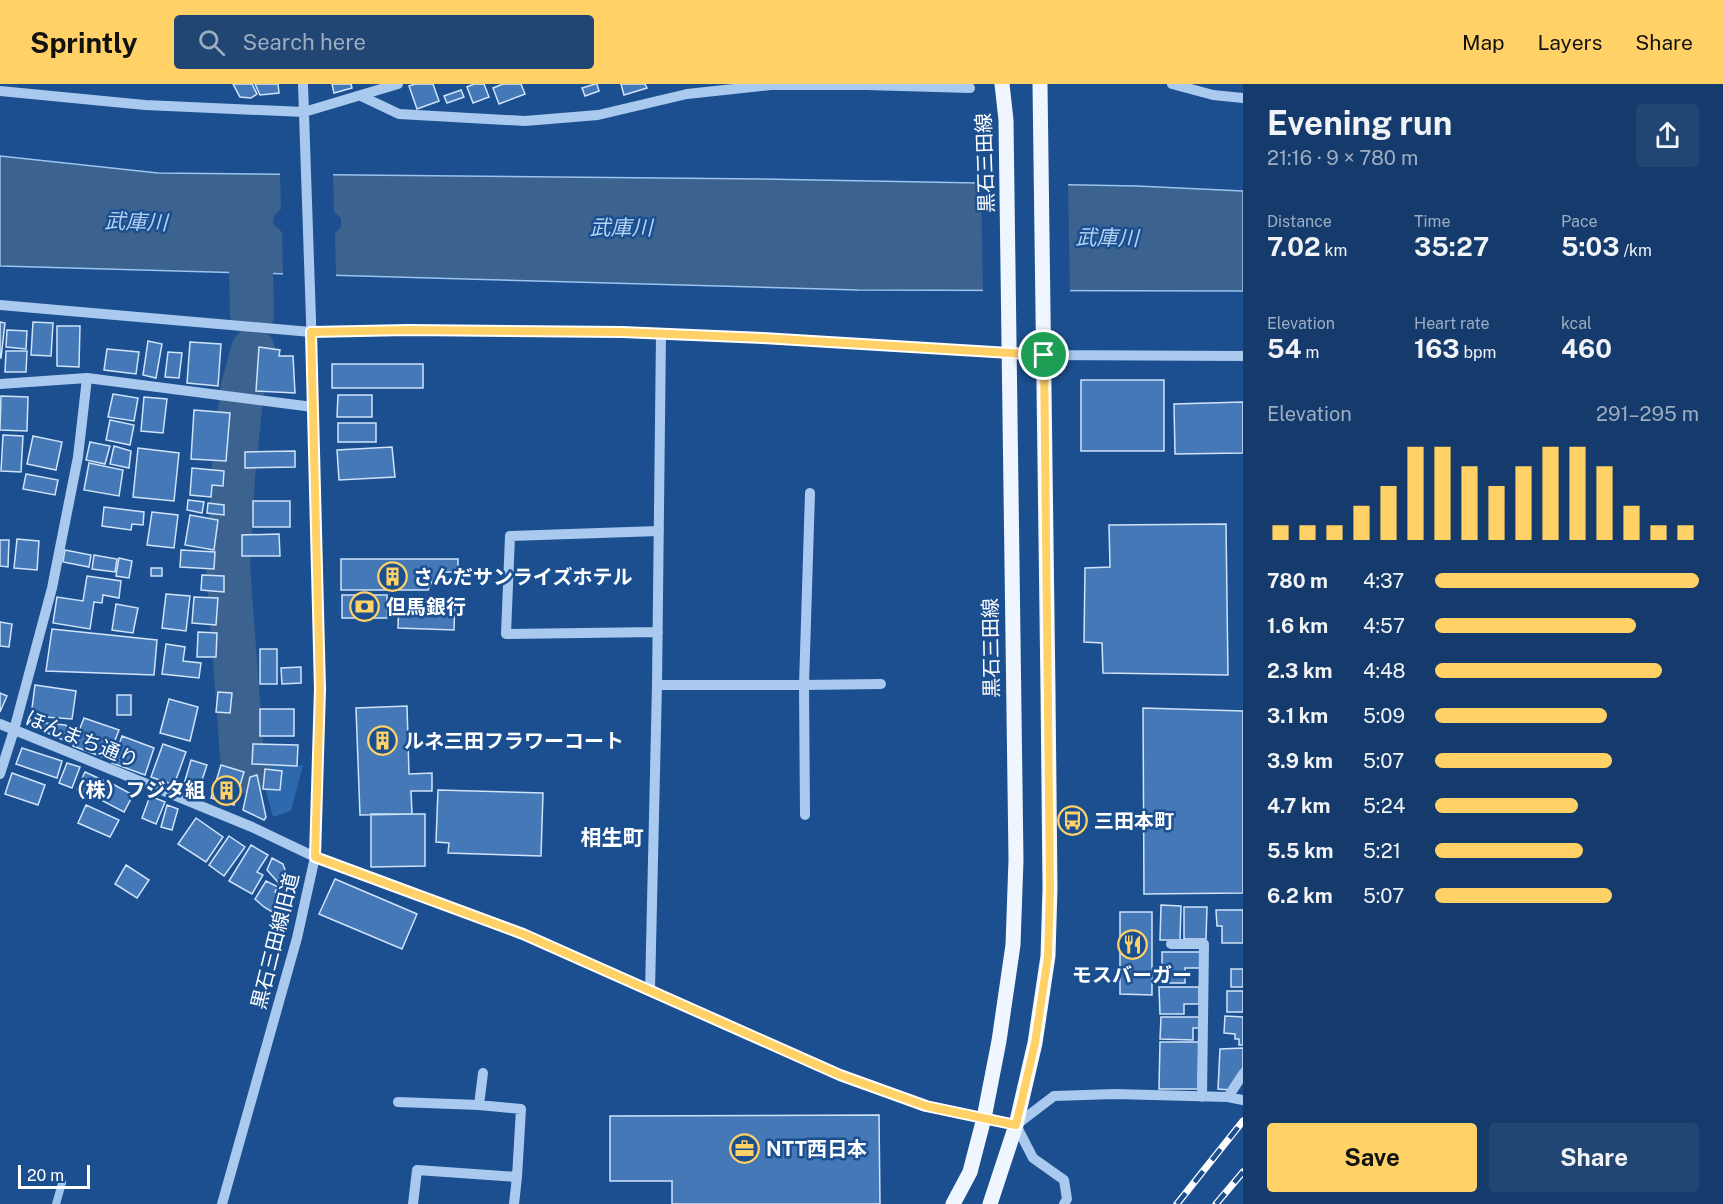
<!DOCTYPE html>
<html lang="en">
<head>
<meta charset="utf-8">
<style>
	:root { --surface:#143b6b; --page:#214673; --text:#f1f3f6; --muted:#9dadc1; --accent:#ffd166 }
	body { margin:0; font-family:"Public Sans","Noto Sans JP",sans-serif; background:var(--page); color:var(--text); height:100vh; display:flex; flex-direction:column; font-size:22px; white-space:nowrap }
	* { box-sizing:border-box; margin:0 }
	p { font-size:20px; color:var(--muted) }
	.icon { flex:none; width:33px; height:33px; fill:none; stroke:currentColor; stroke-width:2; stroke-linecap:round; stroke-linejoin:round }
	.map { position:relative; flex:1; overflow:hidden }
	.drawer { display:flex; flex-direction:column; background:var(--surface); width:480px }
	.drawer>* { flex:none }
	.scale { position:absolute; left:18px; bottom:15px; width:72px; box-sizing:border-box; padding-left:6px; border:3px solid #fff; border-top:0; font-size:16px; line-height:21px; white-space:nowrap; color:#fff; -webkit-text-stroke:4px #1b4f8f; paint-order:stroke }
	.pin { position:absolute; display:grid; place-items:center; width:51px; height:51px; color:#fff; margin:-26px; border:3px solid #fff; border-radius:50%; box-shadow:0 2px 6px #0007 }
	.round { display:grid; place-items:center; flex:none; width:63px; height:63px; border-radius:6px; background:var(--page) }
	.headline { display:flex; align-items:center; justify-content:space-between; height:102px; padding:0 24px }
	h1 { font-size:33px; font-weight:700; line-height:45px }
	.figures { display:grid; grid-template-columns:repeat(3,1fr); gap:9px; height:102px; padding:6px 24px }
	.figures div { display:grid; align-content:center }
	.figures b { font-size:26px; font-weight:700 }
	.figures small { font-size:16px; font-weight:400 }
	.figures p { font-size:16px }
	.chart { height:168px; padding:12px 24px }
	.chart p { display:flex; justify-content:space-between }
	.chart svg { width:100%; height:108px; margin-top:6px; stroke:var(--accent); stroke-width:6 }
	.primary-button { display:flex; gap:12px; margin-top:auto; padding:12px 24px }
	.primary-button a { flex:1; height:69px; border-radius:6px; background:var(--accent); color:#111; font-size:24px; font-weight:700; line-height:69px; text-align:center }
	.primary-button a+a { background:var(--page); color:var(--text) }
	ul { padding:0 24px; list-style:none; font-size:20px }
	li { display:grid; grid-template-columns:96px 72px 1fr; align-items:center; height:45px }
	li i { height:15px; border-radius:8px; background:var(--accent) }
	header { display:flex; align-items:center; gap:36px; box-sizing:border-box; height:84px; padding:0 30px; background:var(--accent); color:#111 }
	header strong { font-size:28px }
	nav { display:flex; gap:33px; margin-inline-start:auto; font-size:21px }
	.search { width:420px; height:54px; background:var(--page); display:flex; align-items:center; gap:15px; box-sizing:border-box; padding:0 21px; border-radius:6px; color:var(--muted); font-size:22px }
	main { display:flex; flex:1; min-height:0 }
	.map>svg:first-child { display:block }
</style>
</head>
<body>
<header>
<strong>Sprintly</strong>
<div class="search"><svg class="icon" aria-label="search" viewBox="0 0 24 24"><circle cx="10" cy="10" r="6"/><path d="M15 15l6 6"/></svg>Search here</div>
<nav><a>Map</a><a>Layers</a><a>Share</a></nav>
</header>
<main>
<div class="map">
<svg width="1243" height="1120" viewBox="0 0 1243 1120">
	<rect width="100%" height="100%" fill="#1b4f8f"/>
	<path fill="#2e69ad" d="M258 678 297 682 303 681 291 727 273 733Z"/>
	<path fill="#3c6290" stroke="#9cc4f0" stroke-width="1.5" d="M0 72 158 89 763 95 1137 102 1243 107V207L858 206 0 182Z"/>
	<path fill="#1b4f8f" d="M280 88H333L334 128 341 134V143L335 149 336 194 283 192 282 148 273 140 274 132 281 125Z
		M981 97 1068 98 1070 209H983Z"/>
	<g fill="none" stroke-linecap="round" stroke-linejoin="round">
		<path stroke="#9cc4f0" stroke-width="8" d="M56 1120 62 1099"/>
		<path stroke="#3c6290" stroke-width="44" d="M250 142 252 230
			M248 688 242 672 228 483 233 394 242 306 253 266"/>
	</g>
	<path fill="#4478b7" stroke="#cfe3fa" stroke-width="1.5" d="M233 0H252L257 10 251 14 240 13Z
		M255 0H278L279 9 260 11Z
		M332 0H351L352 4 334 9Z
		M415 0H433L439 17 417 25 409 2Z
		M474 0H484L489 13 473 19 467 3Z
		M503 0H521L525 10 499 20 493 4Z
		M595 0H597L599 7 585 12 582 4Z
		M621 0H645L647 4 624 11Z
		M461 6 464 13 447 19 444 12Z
		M0 238 5 239 1 274H0Z
		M33 238 53 239 51 272 31 271Z
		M57 242H80L79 283 57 282Z
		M7 246 27 247 26 265 6 263Z
		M148 257 162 260 156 294 143 291Z
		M190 258 221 260 218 302 187 299Z
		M259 263 280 266 279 272H293L295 309 256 307Z
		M107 265 139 268 136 290 104 286Z
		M6 267H27L26 288H5Z
		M168 268 182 269 179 294 165 293Z
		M332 280H423V304H332Z
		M1081 296H1164V367H1081Z
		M113 310 138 314 134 337 108 333Z
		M338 311H372V333H337Z
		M1 312 28 313 27 347 0 346Z
		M144 313 167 315 163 349 141 347Z
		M1243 318V369L1175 370 1174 320Z
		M194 326 230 329 226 377 191 375Z
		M110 336 134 341 130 361 106 356Z
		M338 339H376V358H338Z
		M3 351 23 352 21 388 1 387Z
		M33 352 62 358 56 386 27 380Z
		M90 358 110 362 105 380 86 376Z
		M114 362 131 367 129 384 110 380Z
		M392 363 395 393 339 396 337 366Z
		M138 364 179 369 174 417 133 413Z
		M295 367V383L245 384V368Z
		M89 379 123 386 119 412 84 406Z
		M192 384 224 387 223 402 212 401 211 413 190 411Z
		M26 390 58 396 55 411 23 405Z
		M188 416 204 418 202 429 187 426Z
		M253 417H290V443H253Z
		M208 419 224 421V431L207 429Z
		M104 423 144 428 143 441 132 440 131 446 102 442Z
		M152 428 178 431 174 464 147 461Z
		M190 431 218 436 214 466 185 461Z
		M1226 440 1228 591 1103 589 1102 559 1084 558 1085 484 1110 483 1109 441Z
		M279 450 280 472H242V451Z
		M17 455 39 457 37 486 14 484Z
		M0 456H9L8 483 0 482Z
		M65 466 91 471 89 483 63 478Z
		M181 466 215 468 214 485 180 483Z
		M94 471 117 475 115 488 92 485Z
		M119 474 132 477 129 494 116 492Z
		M341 475H458V488H443V498H432L428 506H341Z
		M151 484H162V492H151Z
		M202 491 224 492V508L201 506Z
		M87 492 121 497 119 514 103 511 102 519 94 518 90 545 53 539 57 513 83 517Z
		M166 510 190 512 186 547 162 544Z
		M342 511H387V534H342Z
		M194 513 218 514 216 541 192 539Z
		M399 515 455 516 454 546 398 544Z
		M116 520 138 524 133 549 112 546Z
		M0 538 12 540 9 563 0 562Z
		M52 545 157 556 154 591 46 587Z
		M198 548 217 549 216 573H197Z
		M166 560 185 563 183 577 201 579 199 594 162 590Z
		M260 565H277V600H260Z
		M301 583V599L282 600 281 584Z
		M35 601 76 607 72 635 31 632Z
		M218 608 232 609 230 629 216 628Z
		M0 609 7 612 0 628Z
		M117 611H131V631H117Z
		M169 615 198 623 190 657 160 649Z
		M407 622 409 690 432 689V707H411L412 730 360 731 356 624Z
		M1143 624 1243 627V809L1144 810Z
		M260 625H294V652H260Z
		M84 634 119 646 108 675 73 662Z
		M35 638 65 641 74 645 68 658 34 643Z
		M122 652 154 664 145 691 112 679Z
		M163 660 186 668 174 701 151 693Z
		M253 660 298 661 297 682 252 680Z
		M22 664 62 677 57 694 16 680Z
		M191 676 207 681 199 705 184 700Z
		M67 679 80 683 72 704 59 699Z
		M221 681 244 688 234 721 211 714Z
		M265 685 282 687 280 706 263 705Z
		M85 688 103 696 95 713 77 705Z
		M12 689 45 701 38 721 5 710Z
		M257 691 266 733 264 736 243 726 250 693Z
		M109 698 133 711 124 728 99 715Z
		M438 706 543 709 541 772 448 769 449 759 436 758Z
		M150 712 165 718 156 740 142 734Z
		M86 721 119 736 110 753 78 739Z
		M167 721 178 725 172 746 161 743Z
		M371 730H425V782L371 783Z
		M196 734 223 753 206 778 178 760Z
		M229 752 245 763 224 792 209 781Z
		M251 761 268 771 257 788 263 791 252 810 229 797Z
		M272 774 283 780 287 792 286 807 267 786Z
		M126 781 149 796 137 814 115 800Z
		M335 795 417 830 402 865 319 830Z
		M266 797 278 803 275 808 286 814 282 834 264 823 255 815Z
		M1161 821 1181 822 1180 856H1160Z
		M1184 823H1207L1206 855H1184Z
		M1216 826H1243V859H1222V842H1217Z
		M1120 828H1152V911L1120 910Z
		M1162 868H1200V884H1185V899H1162Z
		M1231 885H1243V903H1231Z
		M1159 903H1199V920H1184V930H1160Z
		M1227 907H1243V928H1227Z
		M1225 932 1243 933V961H1239V955H1235V950L1224 949Z
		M1161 933H1199V944H1193V956L1160 955Z
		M1160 958H1199L1198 1005H1159Z
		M1243 964V983L1231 1006 1218 1005 1220 965Z
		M879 1031 880 1120H672V1097H610V1032Z"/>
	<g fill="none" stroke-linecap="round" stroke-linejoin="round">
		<path stroke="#a9c9ee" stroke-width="10" d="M1172 0 1213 11 1243 14
			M0 7 145 21 304 28 398 0
			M361 12 399 30 525 37 598 31 687 10 771 1H866L970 4
			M0 221 311 248 409 246 622 248 763 254 1044 271 1243 272
			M0 300 87 294 313 323
			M658 548 506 550 510 452 659 447
			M657 601H804L881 600
			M0 640 252 743 315 773 523 850 840 991 926 1022 1016 1041 1054 1012 1114 1010 1228 1013 1243 1016
			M0 690 14 646 52 504 78 373 87 294
			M805 731 804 601 810 409
			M1171 860H1204L1202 1013
			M650 907 657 601 661 249
			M1228 1013 1243 990
			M398 1018 479 1021 521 1025 517 1093
			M479 1021 483 989
			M1016 1041 1033 1074 1064 1096 1067 1115 1064 1120
			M222 1120 297 854 315 773 320 605 311 236 303 0
			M413 1120 417 1086 517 1093 514 1120"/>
		<path stroke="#f0f6ff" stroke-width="15" d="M953 1120 970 1088 984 1034 999 957 1013 861 1016 776 1006 36 1002 0
			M990 1120 1016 1041 1035 959 1048 872 1050 804 1048 607 1040 0"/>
		<defs>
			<path id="rail" d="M1177 1120 1243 1037
				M1216 1120 1243 1088"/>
		</defs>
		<use href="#rail" stroke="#fff" stroke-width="7"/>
		<use href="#rail" stroke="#1b4f8f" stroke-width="4.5" stroke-dasharray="14" stroke-linecap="butt"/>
	</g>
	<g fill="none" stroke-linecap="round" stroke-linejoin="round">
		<defs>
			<path id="route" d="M408 246 622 248 763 254 1044 271 1050 804 1048 872 1035 959 1016 1041 926 1022 840 991 523 850 315 773 320 605 311 248Z"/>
		</defs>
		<use href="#route" stroke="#fff" stroke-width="12"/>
		<use href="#route" stroke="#ffd166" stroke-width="8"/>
	</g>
	<defs>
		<symbol id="building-ring" viewBox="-11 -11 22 22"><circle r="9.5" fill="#1b4f8f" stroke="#ffd166" stroke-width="1.5"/><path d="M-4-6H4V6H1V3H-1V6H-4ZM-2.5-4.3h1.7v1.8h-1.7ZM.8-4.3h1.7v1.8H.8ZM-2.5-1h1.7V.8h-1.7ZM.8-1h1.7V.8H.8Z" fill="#ffd166"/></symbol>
		<symbol id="bank-ring" viewBox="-11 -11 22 22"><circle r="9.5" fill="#1b4f8f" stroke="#ffd166" stroke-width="1.5"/><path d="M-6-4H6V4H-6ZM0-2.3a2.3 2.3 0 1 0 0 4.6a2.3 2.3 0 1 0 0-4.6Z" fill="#ffd166"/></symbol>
		<symbol id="bus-ring" viewBox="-11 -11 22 22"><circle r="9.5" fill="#1b4f8f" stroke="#ffd166" stroke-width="1.5"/><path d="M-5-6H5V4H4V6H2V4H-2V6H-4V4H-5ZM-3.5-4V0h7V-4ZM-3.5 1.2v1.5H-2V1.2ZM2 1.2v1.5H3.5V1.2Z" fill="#ffd166"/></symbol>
		<symbol id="restaurant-ring" viewBox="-11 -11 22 22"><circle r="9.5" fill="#1b4f8f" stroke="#ffd166" stroke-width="1.5"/><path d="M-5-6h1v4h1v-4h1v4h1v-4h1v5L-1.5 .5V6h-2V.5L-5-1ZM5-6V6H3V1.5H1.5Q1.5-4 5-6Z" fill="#ffd166"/></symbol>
		<symbol id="office-ring" viewBox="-11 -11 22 22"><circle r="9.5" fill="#1b4f8f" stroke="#ffd166" stroke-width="1.5"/><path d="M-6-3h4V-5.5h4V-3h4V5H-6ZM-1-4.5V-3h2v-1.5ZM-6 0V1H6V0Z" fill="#ffd166"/></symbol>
	</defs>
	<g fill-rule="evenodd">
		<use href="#building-ring" x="376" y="476" width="33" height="33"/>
		<use href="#bank-ring" x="348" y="506" width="33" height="33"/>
		<use href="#building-ring" x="366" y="640" width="33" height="33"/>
		<use href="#building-ring" x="210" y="690" width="33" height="33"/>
		<use href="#bus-ring" x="1056" y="720" width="33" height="33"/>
		<use href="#restaurant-ring" x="1116" y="844" width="33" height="33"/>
		<use href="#office-ring" x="728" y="1048" width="33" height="33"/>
	</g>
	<g text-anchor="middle" stroke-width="5" stroke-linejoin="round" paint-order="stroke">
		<g font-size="20" fill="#fff" stroke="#1b4f8f">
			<text transform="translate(985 79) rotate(-92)" y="7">黒石三田線</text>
			<text transform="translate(991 564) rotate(-91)" y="7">黒石三田線</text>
			<text transform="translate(82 655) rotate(22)" y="7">ほんまち通り</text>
			<text transform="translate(275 857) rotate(-76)" y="7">黒石三田線旧道</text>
		</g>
		<g font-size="20" font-weight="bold" fill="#fff" stroke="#1b4f8f" text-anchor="start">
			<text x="413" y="500">さんだサンライズホテル</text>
			<text x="386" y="530">但馬銀行</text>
			<text x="404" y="664">ルネ三田フラワーコート</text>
			<text x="205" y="713" text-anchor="end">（株）フジタ組</text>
			<text x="1094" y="744">三田本町</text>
			<text x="1132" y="898" text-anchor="middle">モスバーガー</text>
			<text x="766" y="1072">NTT西日本</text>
		</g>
		<g font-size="21" font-style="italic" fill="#b5d3f5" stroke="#1b4f8f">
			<text transform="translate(136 138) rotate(2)" y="7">武庫川</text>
			<text x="621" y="151">武庫川</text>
			<text transform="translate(1107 154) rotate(1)" y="7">武庫川</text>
		</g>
		<g font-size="21" font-weight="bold" fill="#fff" stroke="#1b4f8f">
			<text x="612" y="761">相生町</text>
		</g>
	</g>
</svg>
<div class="scale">20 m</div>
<div class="pin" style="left:1044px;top:271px;background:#1e9e55"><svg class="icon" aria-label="arrive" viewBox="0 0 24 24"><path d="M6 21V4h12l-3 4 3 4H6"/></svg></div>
</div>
<section class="drawer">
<div class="headline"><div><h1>Evening run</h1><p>21:16 · 9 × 780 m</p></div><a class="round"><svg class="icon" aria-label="share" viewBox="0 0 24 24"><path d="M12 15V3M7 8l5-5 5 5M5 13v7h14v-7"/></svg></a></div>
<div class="figures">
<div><p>Distance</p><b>7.02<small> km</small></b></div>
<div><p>Time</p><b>35:27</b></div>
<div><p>Pace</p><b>5:03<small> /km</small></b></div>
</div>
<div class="figures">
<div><p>Elevation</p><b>54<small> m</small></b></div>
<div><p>Heart rate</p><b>163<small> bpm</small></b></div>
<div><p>kcal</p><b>460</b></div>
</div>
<div class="chart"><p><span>Elevation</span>291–295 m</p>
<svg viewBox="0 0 160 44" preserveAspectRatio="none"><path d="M5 44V38M15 44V38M25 44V38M35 44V30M45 44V22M55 44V6M65 44V6M75 44V14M85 44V22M95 44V14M105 44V6M115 44V6M125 44V14M135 44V30M145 44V38M155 44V38"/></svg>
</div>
<ul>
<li><b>780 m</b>4:37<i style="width:100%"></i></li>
<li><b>1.6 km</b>4:57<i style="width:76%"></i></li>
<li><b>2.3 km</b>4:48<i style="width:86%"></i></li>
<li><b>3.1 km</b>5:09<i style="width:65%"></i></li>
<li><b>3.9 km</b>5:07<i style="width:67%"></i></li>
<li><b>4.7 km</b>5:24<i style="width:54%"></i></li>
<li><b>5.5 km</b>5:21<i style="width:56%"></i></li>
<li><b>6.2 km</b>5:07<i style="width:67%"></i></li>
</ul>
<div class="primary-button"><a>Save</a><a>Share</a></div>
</section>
</main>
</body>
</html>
